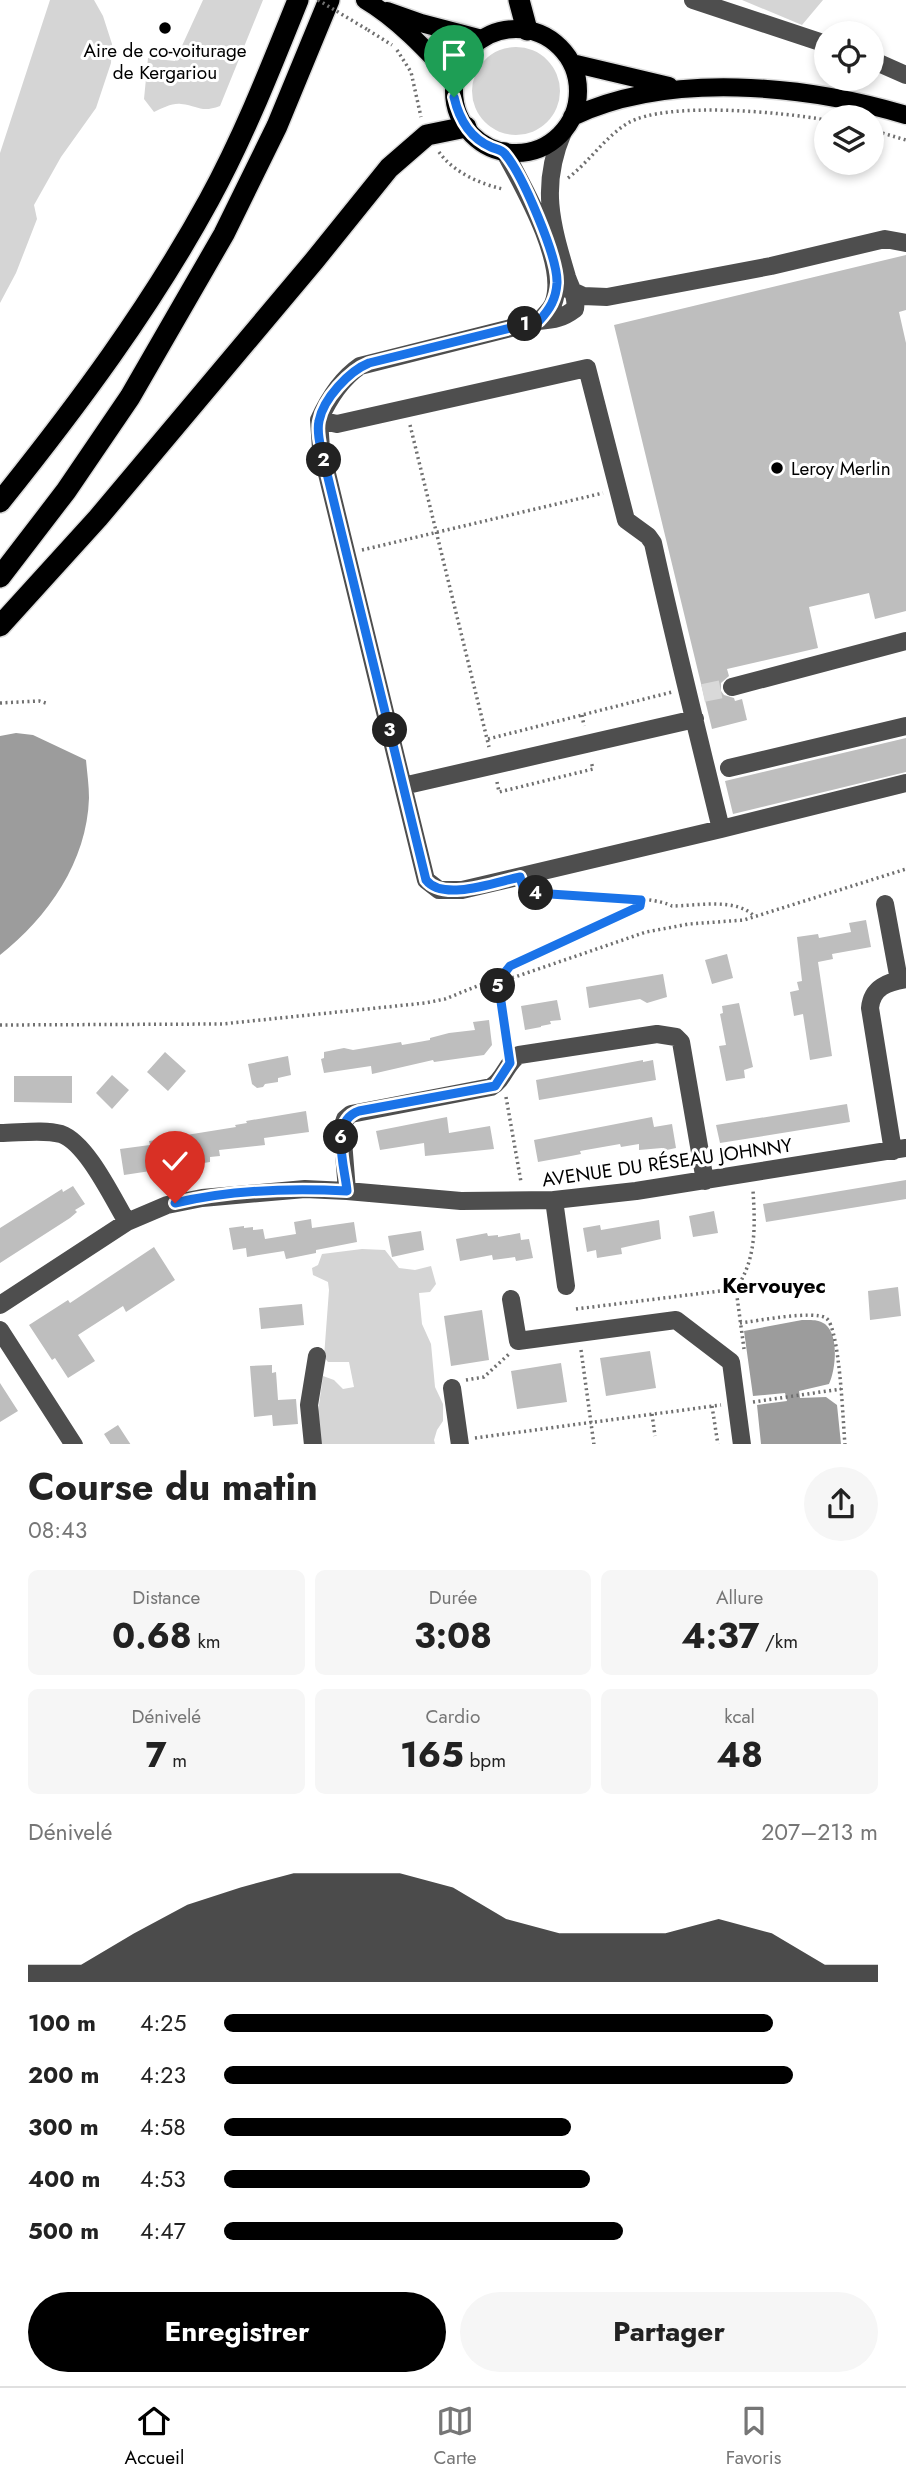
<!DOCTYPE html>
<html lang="fr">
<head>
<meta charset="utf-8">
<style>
	:root { --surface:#fff; --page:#f6f6f6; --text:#222; --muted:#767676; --line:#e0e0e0; --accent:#000 }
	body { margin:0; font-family:Jost,sans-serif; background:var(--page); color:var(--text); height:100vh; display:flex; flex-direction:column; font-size:26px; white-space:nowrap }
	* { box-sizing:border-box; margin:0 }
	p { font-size:23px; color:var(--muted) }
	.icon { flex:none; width:38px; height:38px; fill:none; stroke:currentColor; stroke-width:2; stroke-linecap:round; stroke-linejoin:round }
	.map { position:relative; height:1444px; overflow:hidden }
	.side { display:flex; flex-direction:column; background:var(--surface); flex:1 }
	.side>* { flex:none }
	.buttons { position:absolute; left:814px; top:21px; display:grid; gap:14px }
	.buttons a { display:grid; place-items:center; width:70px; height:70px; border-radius:50%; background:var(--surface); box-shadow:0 4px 10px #0003; font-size:35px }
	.pin { position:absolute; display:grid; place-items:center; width:60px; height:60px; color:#fff; margin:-72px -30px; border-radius:50% 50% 50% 0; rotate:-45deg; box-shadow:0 0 7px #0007 }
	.pin .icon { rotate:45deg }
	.km { position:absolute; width:35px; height:35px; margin:-18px; border-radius:50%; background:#222; color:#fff; font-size:19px; line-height:35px; text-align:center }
	.round { display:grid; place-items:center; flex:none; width:74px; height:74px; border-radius:37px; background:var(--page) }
	.head { display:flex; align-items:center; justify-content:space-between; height:119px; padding:0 28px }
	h1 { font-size:38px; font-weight:700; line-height:52px }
	.figures { display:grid; grid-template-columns:repeat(3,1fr); gap:10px; height:119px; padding:7px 28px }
	.figures div { display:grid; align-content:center; border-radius:10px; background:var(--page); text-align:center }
	.figures b { font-size:35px; font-weight:700 }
	.figures small { font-size:19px; font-weight:400 }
	.figures p { font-size:19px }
	.chart { height:196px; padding:14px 28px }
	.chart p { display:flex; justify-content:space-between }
	.chart svg { width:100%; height:126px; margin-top:7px; fill:var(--accent); opacity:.7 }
	.button { display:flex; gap:14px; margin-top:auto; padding:14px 28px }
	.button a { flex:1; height:80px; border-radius:42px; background:var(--accent); color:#fff; font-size:28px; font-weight:700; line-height:80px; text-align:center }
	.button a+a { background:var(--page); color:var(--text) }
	ul { padding:0 28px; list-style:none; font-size:23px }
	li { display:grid; grid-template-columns:112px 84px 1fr; align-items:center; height:52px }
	li i { height:18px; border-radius:9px; background:var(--accent) }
	.tabs { display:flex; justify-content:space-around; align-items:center; height:98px; border-top:2px solid var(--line); background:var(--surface); font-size:19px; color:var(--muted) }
	.tabs a { display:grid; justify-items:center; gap:4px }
	.tabs .current { color:var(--accent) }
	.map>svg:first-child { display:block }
</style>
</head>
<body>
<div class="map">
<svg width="906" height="1445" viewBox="0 0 906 1445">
	<rect width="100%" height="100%" fill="#fff"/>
	<path fill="#d5d5d5" d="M50 0H94L103 16 112 44 111 63 96 108 61 157 34 205 37 219 16 273 0 303V153Z
		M203 0H263L220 106C201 113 199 106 181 104 172 103 163 108 154 112L144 99 148 58 175 61Z
		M742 0H823L802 25Z
		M472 91a44 44 0 1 1 88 0a44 44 0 1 1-88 0Z
		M362 1249 385 1250 399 1268 415 1270 431 1266 436 1284 430 1292 419 1293 422 1324 431 1344 435 1387 443 1404V1421L437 1430 434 1440 435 1444H318V1412L323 1376 334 1380 343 1389 354 1387 349 1362H328L324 1357 329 1290 328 1282 313 1275 312 1268 318 1265 322 1254Z"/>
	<path fill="#9c9c9c" d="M16 733 33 735 86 760C87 772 89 785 89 798 87 862 48 917 0 955V736Z
		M802 1320C810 1320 818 1319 825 1324 839 1335 836 1369 829 1384L799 1391 800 1398 826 1397 837 1405 841 1444H761L757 1405 787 1401 785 1393 753 1396 744 1331Z"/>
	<path fill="#bebebe" d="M906 255V310L899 312 906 343V611L875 619 869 593 809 607 818 648 727 669 729 676 721 683V691L724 695 734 698 735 701 742 699 747 720 712 729 614 325Z
		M906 738V772L733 814 725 781Z
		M866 920 871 947 832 954 833 959 818 962 832 1056 810 1060 803 1014 794 1016 790 992 799 990 797 982 802 981 797 937 818 934 819 938 851 932 849 923Z
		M727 954 733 978 712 984 705 960Z
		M663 974 667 997 647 1003 640 999 589 1008 586 987Z
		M557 1000 561 1020 550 1021 551 1024 541 1026V1027L525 1030 521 1006Z
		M739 1003 753 1067 744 1070 745 1078 726 1081 719 1046 726 1045 720 1014 723 1013 722 1006Z
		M489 1020 492 1045 484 1055 434 1062 433 1060 372 1074 371 1066 324 1073 321 1059 324 1058V1052L344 1048 353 1050 401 1042 402 1045 430 1040V1038L449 1033 475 1030 473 1022Z
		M165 1052 186 1071 168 1091 147 1072Z
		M288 1056 291 1075 278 1078V1082L265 1084 263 1087 257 1088 252 1084 248 1064Z
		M643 1060V1062L653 1060 656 1080 539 1100 536 1080Z
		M112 1075 129 1090 112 1109 96 1093Z
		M14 1076H72V1103L14 1102Z
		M847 1104 850 1122 720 1143 716 1125Z
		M306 1111 309 1132 264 1138 265 1145 219 1150 220 1156 210 1157V1162L124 1175 120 1149 150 1145 149 1141 236 1127 235 1125 247 1123 246 1121Z
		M447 1117 449 1133 490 1126 494 1149 425 1156 424 1143 380 1150 376 1131Z
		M652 1117 654 1127 672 1124 676 1148 662 1151V1148L639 1150V1144L621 1147 620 1144 580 1151 581 1154 571 1156 538 1162 534 1140Z
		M906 1180V1199L766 1222 763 1204Z
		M73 1186 85 1204 75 1210 77 1212 70 1218 0 1263V1228L62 1189 63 1192Z
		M714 1211 718 1233 693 1237 689 1216Z
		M311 1219 312 1228 354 1222 357 1242 316 1250V1253L286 1259 284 1251 247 1257 246 1248 233 1250 229 1228 244 1226V1228L253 1227V1230L263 1229 265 1239 296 1234 294 1222Z
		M659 1220 661 1239 621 1248 622 1254 597 1258 596 1250 587 1252 583 1228 600 1225 601 1230Z
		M421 1231 424 1250 392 1257 388 1236Z
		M487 1233 488 1236 498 1235V1237L520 1233 521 1240 529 1239 533 1258 516 1261 515 1257 493 1260 492 1255 460 1261 456 1239Z
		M154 1247 175 1280 126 1312 123 1306 78 1335 95 1361 68 1378 55 1358 52 1360 29 1325 68 1300 70 1303Z
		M898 1287 901 1316 870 1320 868 1291Z
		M302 1304 304 1325 261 1329 259 1308Z
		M482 1310 489 1360 451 1366 444 1316Z
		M650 1351 656 1388 606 1396 600 1358Z
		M561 1363 567 1402 517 1409 511 1371Z
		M272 1365V1373L276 1372 278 1400 296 1399 298 1424 273 1426 272 1415 254 1417 250 1366Z
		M0 1383 18 1411 0 1422Z
		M118 1425 131 1445H111L104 1434Z"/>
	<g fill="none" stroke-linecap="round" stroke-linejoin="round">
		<path stroke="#d9d9d9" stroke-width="18" stroke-dasharray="18 9" stroke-linecap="butt" d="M703 693 732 687"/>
		<defs>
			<path id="major" d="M365 0C399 20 428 52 455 81
				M387 11 421 23 482 39
				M454 91a62 62 0 1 1 124 0a62 62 0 1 1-124 0Z
				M572 63 669 86
				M572 117C669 71 805 85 906 115"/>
			<path id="highway" d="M519 0 527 30
				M0 502C77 406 150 308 209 200 244 136 271 67 298 0
				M0 577 66 491 130 397 224 234 277 126 329 0
				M0 626 98 518 314 261 389 168 427 135 466 127"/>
		</defs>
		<use href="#major" stroke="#dbdbdb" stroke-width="21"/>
		<use href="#highway" stroke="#dbdbdb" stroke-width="24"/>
		<path stroke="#707070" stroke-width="3.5" stroke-dasharray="2 3.5" stroke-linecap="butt" d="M368 30 392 45
			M397 50 411 72 421 117
			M872 130 906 140
			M439 152C453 172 480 184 503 189
			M568 178C590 161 605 137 628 123 666 101 782 112 826 120
			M410 425 489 747
			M362 550 603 493
			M0 703 39 701 49 704
			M582 715 584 726
			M488 739 672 692
			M497 782 499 792 593 769 591 761
			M534 892C564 896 650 894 672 906 696 906 737 897 755 917
			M0 1025 222 1024 425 1003 445 999 480 985 515 977 646 932 689 924 744 920 906 869
			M507 1043 498 981 510 966 640 906 641 900
			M506 1097 521 1182
			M736 1289C757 1258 755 1225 753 1190
			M576 1309 736 1289 744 1349
			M740 1323C757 1321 813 1310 826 1318 840 1327 843 1424 845 1445
			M581 1350 594 1445
			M466 1380 484 1377 509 1354
			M753 1402 841 1389
			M712 1406 718 1445
			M652 1414 655 1436
			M475 1438 721 1405"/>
		<path stroke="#4e4e4e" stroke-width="18" d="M693 0 826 44
			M872 60 906 75
			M504 151C523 186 569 265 553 304 550 310 544 316 539 321
			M568 289 583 296 607 297 771 266 885 239 906 243
			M319 420C328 400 341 379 360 366L539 321C554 320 563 318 575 309 577 296 571 289 567 277 551 223 540 186 563 132
			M732 687 906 641
			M695 719 403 786 321 449 319 420 337 424 587 368 626 520 648 536 653 543C674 639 698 734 721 829
			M729 768 906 726
			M403 786 426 880 439 890H462L721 829 906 783
			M885 904 899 980
			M0 1133C19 1133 43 1129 61 1134 87 1143 113 1199 127 1222
			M893 1151 870 1008C872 987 888 982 906 979
			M347 1191 342 1128 345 1119 351 1114 491 1087C504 1080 506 1063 519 1055L657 1034 676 1037 681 1042 705 1181
			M554 1200 566 1286
			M511 1299 518 1341 676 1320 731 1362 742 1445
			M0 1305 127 1222 167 1205 202 1198 305 1189 347 1191 461 1201 554 1200 636 1191 906 1148
			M0 1330 74 1445
			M452 1388 460 1445
			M313 1445 309 1405 317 1356"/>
		<use href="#major" stroke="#000" stroke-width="18"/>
		<use href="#highway" stroke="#000" stroke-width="21"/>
		<path stroke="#707070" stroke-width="3.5" stroke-dasharray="2 3.5" stroke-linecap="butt" d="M318 0 368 30"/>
	</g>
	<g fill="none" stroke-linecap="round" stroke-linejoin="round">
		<defs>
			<path id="route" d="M175 1203C230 1190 290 1188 347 1191 345 1167 329 1121 359 1111L495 1086 510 1063 498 981 510 966 640 906 641 900 535 893 523 887 520 877C496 882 443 902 426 880L321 449C319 440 317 430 319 421 323 399 349 371 369 363L539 321C550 309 556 299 557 283 558 257 522 174 505 154 502 150 496 149 491 147 470 138 459 119 454 97"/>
		</defs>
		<use href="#route" stroke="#fff" stroke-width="14"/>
		<use href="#route" stroke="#1a73e8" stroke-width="9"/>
	</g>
	<g fill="#000" stroke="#fff" stroke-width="2.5">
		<circle cx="165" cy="28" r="7"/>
		<circle cx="777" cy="468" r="7"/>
	</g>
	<g text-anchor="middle" stroke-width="6" stroke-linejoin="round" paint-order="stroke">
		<g font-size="19" fill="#000" stroke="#fff">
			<text x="165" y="57">Aire de co-voiturage<tspan x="165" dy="22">de Kergariou</tspan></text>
			<text x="791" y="475" text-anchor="start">Leroy Merlin</text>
		</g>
		<g font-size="19" fill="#000" stroke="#fff">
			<text transform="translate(667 1162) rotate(-8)" y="7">AVENUE DU RÉSEAU JOHNNY</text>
		</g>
		<g font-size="21" font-weight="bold" fill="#000" stroke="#fff">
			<text x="774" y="1293">Kervouyec</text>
		</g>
	</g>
</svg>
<div class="buttons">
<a><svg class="icon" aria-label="locate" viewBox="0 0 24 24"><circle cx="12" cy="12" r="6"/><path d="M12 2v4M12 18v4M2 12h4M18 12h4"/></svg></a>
<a><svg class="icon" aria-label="layers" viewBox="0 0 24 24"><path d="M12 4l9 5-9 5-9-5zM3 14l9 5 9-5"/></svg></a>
</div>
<div class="pin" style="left:454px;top:97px;background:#1e9e55"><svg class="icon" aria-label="arrive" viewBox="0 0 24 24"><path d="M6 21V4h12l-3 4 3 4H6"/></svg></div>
<div class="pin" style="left:175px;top:1203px;background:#d93025"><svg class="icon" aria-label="check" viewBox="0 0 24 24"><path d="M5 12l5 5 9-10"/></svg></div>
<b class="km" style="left:525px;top:324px">1</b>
<b class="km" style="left:324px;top:460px">2</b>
<b class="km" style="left:390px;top:730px">3</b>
<b class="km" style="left:536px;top:893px">4</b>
<b class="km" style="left:498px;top:986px">5</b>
<b class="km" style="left:341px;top:1137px">6</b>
</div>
<section class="side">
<div class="head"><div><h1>Course du matin</h1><p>08:43</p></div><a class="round"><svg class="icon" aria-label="share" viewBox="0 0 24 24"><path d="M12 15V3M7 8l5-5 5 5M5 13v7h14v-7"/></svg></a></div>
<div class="figures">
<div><p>Distance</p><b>0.68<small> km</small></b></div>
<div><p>Durée</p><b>3:08</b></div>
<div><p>Allure</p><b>4:37<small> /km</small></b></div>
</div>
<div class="figures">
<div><p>Dénivelé</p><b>7<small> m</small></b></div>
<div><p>Cardio</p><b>165<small> bpm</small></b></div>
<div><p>kcal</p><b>48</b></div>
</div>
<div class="chart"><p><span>Dénivelé</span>207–213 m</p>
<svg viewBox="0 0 160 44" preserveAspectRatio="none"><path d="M0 44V38L10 38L20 27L30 17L40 11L50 6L60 6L70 6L80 11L90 22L100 27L110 27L120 27L130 22L140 27L150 38L160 38V44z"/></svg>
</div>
<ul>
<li><b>100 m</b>4:25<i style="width:84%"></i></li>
<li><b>200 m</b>4:23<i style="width:87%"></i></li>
<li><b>300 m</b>4:58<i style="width:53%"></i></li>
<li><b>400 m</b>4:53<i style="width:56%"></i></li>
<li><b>500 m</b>4:47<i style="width:61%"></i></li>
</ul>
<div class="button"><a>Enregistrer</a><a>Partager</a></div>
</section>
<nav class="tabs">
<a class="current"><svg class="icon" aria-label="home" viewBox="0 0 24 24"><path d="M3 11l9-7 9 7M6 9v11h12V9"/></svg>Accueil</a>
<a><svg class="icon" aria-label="map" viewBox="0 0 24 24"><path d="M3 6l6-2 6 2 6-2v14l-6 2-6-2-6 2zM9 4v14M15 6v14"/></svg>Carte</a>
<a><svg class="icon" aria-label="saved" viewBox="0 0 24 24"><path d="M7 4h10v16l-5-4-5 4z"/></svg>Favoris</a>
</nav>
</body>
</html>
